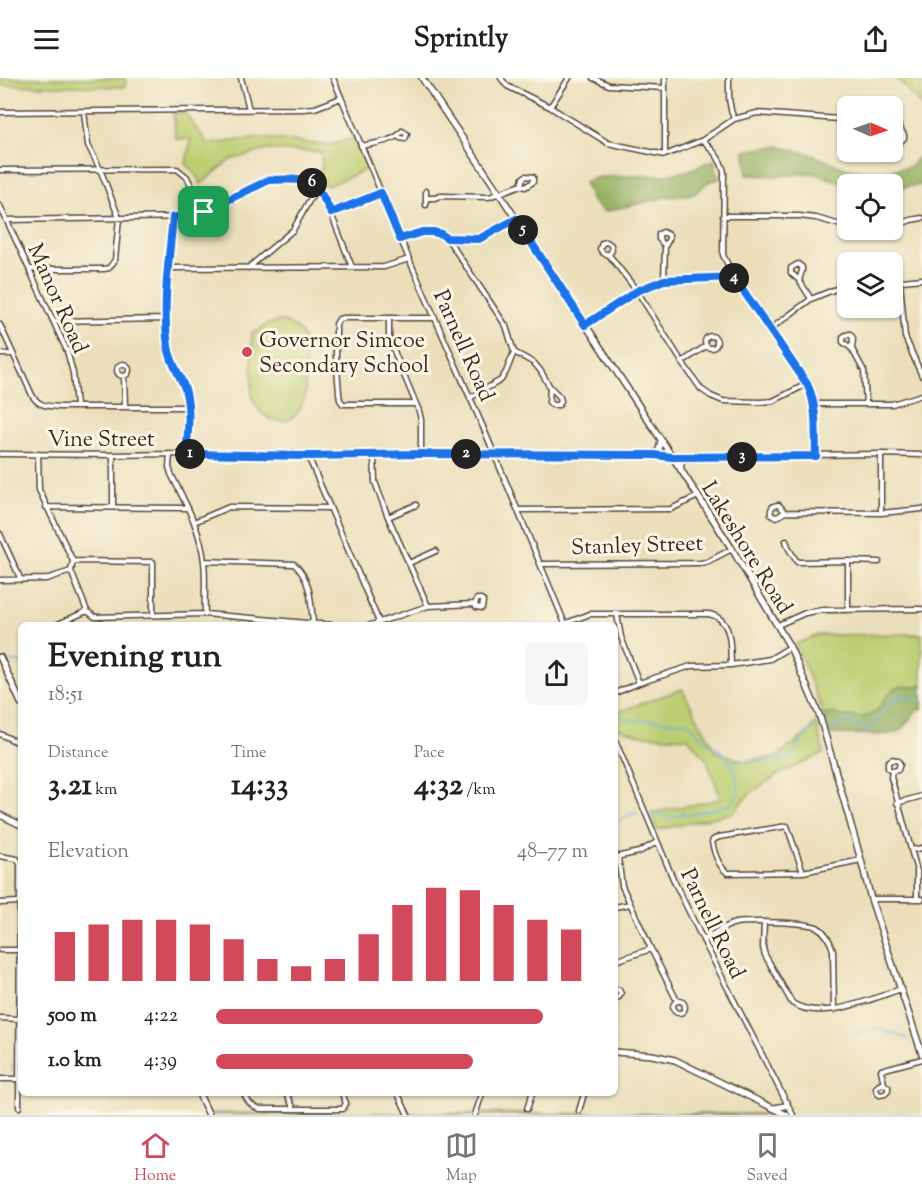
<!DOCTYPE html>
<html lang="en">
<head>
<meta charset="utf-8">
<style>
	:root { --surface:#fff; --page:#f6f6f6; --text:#222; --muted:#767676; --line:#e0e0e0; --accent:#d1495b }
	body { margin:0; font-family:"Sorts Mill Goudy",serif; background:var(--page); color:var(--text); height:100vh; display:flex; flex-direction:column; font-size:22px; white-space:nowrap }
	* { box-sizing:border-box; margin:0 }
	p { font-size:20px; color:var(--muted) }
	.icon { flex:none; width:33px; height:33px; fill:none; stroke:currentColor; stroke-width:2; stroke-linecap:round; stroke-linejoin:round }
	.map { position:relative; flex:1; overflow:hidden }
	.panel { position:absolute; left:18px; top:544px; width:600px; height:474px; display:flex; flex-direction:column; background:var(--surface); border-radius:9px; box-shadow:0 2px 4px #0004 }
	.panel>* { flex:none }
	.needle { width:39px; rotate:92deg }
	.buttons { position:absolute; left:837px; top:18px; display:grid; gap:12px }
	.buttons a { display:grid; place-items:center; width:66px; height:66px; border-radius:9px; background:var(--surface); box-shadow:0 2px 4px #0004; font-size:30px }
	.pin { position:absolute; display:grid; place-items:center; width:51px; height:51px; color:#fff; margin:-26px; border-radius:12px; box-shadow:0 3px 9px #0006 }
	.km { position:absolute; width:30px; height:30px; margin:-15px; border-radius:50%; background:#222; color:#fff; font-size:16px; line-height:30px; text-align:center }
	.round { display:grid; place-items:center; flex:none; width:63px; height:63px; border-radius:9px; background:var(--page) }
	.head { display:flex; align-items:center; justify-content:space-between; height:102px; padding:0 30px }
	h1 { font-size:33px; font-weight:700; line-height:45px }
	.metrics { display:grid; grid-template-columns:repeat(3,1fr); gap:9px; height:102px; padding:6px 30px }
	.metrics div { display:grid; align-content:center }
	.metrics b { font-size:30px; font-weight:700 }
	.metrics small { font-size:16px; font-weight:400 }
	.metrics p { font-size:16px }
	.chart { height:168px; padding:12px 30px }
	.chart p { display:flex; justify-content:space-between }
	.chart svg { width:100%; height:108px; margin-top:6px; stroke:var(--accent); stroke-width:6 }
	ul { padding:0 30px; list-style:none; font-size:20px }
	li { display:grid; grid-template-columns:96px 72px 1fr; align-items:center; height:45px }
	li i { height:15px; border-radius:8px; background:var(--accent) }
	header { display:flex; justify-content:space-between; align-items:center; height:78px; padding:0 30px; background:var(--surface); font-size:27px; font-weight:700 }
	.tab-bar { display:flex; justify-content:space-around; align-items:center; height:84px; border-top:2px solid var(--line); background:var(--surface); font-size:16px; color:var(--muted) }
	.tab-bar a { display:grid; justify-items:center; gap:3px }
	.tab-bar .selected { color:var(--accent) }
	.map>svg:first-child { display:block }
</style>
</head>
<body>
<header><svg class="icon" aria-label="menu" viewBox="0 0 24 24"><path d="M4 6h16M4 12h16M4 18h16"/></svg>Sprintly<svg class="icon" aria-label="share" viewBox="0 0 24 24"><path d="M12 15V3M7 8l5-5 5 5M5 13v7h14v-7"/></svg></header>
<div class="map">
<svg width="922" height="1037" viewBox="0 0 922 1037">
	<rect width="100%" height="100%" fill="#fcf5e5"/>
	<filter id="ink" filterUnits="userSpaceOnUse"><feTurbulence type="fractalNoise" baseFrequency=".0167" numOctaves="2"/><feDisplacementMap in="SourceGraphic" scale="12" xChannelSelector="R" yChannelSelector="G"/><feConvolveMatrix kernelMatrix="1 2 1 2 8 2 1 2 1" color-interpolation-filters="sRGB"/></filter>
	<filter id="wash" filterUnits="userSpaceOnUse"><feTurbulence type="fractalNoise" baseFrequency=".008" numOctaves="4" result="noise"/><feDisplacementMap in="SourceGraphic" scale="24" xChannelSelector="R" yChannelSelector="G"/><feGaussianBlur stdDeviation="1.35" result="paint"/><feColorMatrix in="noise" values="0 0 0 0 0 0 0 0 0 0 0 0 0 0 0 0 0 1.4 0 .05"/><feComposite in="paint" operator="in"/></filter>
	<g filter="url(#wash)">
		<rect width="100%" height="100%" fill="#ebdfbb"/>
		<path fill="#bcce71" stroke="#7c7c48" stroke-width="1.5" d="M0 0H125L126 9 0 7Z
			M898 0H922V29L898 1Z
			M185 35 208 66 260 60 329 67 354 60 367 91 327 108 318 100 322 87 321 74 267 72 230 82 201 106 194 94 186 86 191 61H176L173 35Z
			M280 243C290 245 301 251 304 262 305 266 306 315 305 318 304 321 301 329 300 331 284 355 257 340 252 317V254L258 253 267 246Z
			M922 556V632H917C912 637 905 649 899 653 888 660 845 654 829 656L826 652 824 637 796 566 818 557Z
			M682 611 716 674 744 683 776 679 809 654 816 644 824 675 777 697 749 716 733 735 657 752 651 735 721 721 707 682 688 660 640 657 616 650 615 635Z
			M213 1035 768 1036 774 1037H213Z"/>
		<path fill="#95b163" stroke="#686e40" stroke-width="1.5" d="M777 68 810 76 845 90 878 94 910 89 922 75V107L893 110 892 106 847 107 814 95 777 98 747 97 745 73Z
			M714 82 719 101 708 104 694 116 666 119 604 134 592 123 584 104 599 99 666 97 686 93Z
			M922 607V632H917C912 637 905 649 899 653 888 660 845 654 829 656L826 652 824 637 833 635 841 638 866 639 878 632 885 620 894 611 902 608 915 609Z"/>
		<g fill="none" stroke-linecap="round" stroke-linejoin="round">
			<path stroke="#69aede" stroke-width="1.5" d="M8 583 21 585
				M615 636 625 642H652L679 644 686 643C694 650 702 659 710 666 715 670 721 672 725 677 737 692 744 711 731 727L686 737 682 735 674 740 657 737 652 734
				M833 651 847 643C852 645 856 648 860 650 878 655 883 627 894 621 902 616 913 622 922 621
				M732 683C746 683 783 688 792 676 799 667 802 657 813 651
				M615 745 631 736 637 735
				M857 955 879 951 909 961
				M12 986V993"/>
		</g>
	</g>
	<g filter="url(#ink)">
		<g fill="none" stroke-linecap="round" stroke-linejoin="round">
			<defs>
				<path id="minor" d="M241 0 249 31
					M333 0 409 181 483 349 566 548
					M501 0 507 8 550 29 608 65 665 77 703 62 734 41 757 35 839 41 848 52
					M593 0 609 7 665 10
					M665 0V77
					M729 0C729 15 728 27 734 41
					M550 29 569 0
					M0 34 303 31 315 30 341 20
					M892 36 904 57V60L896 69H892
					M839 41 842 35 848 33
					M703 62C712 72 721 80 724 94L723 177 734 199 807 306C818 328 815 354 816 378
					M361 68C374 65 395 64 402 53L407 56 405 61 400 60 399 58
					M0 92 177 91 187 99 204 134
					M426 113V120H435L440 118 489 119 521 107 525 109 533 104V99L526 98 523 100 521 107
					M426 127V120
					M0 128 67 273 73 295 76 328
					M331 135 380 115
					M723 138H799L816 140 848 149
					M173 139C169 182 162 226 168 268 171 284 180 297 185 311 191 331 189 356 186 376
					M7 142 189 139 204 134 269 102H305L313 106 325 120 352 189
					M892 149 911 142 922 140
					M858 152 873 154 885 152
					M447 160 506 248 514 274 506 294 501 302 470 320
					M401 161 422 154H433L441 156 447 160 479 161 516 141
					M609 177 603 175 600 171 602 165 607 164 611 167 612 172 609 177 637 213 682 284 701 311 711 318 723 323 760 324 773 323 807 306
					M169 190 384 189 409 181
					M248 190 293 152 309 123 318 111
					M29 191H104L109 190 115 182 119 140 100 91 88 67 84 34
					M664 202 665 168 669 161V157L663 154 659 156V161L665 168
					M799 202 791 195V190L798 186 802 189V193L799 202 811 221
					M892 204 922 201
					M900 204 905 259 922 298
					M389 241V261L419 333 421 342V376
					M53 243 166 241
					M0 247 32 317C38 328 47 328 59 329H187
					M585 247 637 213 664 202 734 199
					M769 252 811 221 848 206
					M705 264a6 6 0 1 1 12 0a6 6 0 1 1-12 0Z
					M852 271 843 264V259L846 257 850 256 853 260 852 271 864 293 866 326
					M514 274 534 285 540 292 550 309 549 324 552 327H559L561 323 560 319 550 309
					M0 276H13
					M682 284 706 268
					M117 292a6 6 0 1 1 12 0a6 6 0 1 1-12 0Z
					M124 298 125 328
					M416 326H343L340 322 339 315 336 278V246L339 241 343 240H435
					M815 326H892L922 317
					M0 376 113 377 170 376 308 378 421 376 654 377 672 379 881 376 922 377
					M38 376 39 412 73 483 71 493 87 533
					M170 376 169 389 171 396C185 424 201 452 204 484 206 501 204 519 205 536
					M374 376 375 404 388 439 428 528
					M881 376V435
					M113 377V429
					M308 378 379 544
					M46 429 188 430
					M518 432 671 431 698 418
					M785 434C780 437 777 441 771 437 770 430 772 427 779 427L785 434 881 435 922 431
					M388 439 416 427
					M194 444 229 429 330 430
					M0 456 21 502
					M786 463 789 471 797 484 848 483
					M73 483 153 484V537
					M204 483 294 486C311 501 311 524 313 545
					M409 485 436 473
					M541 486 700 485 707 484 732 471
					M0 502 46 501 71 493
					M848 532V483L879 484
					M87 533 95 539 205 536 343 548
					M617 536 621 559 639 605
					M566 545 590 536H709C733 541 730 568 731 587
					M58 546 87 533
					M778 547 805 535 822 532 922 531
					M368 548 428 528 475 526 476 529 482 530 483 523 481 521H477L475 526
					M615 615 639 605 691 588 731 587 770 581 790 569
					M0 656 21 666
					M615 662 674 803 703 862 793 1037
					M892 693 898 692 900 686 898 683 893 681 888 684V690L892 693 891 699 917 793V821
					M897 725 922 718
					M911 772 922 770
					M0 778 17 781 20 786 19 1029
					M616 779 639 774 657 764
					M618 779 622 808 651 871 677 923
					M803 794 787 748 719 759 713 762 712 764C714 774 719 789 728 795L803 794 861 782
					M871 821H922
					M0 825 20 824
					M615 829 630 826
					M764 844 763 870 765 877 792 925C821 944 871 921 901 911
					M703 862C712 857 726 847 736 845 750 843 805 844 817 849 825 853 830 863 833 872L834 932
					M0 872H19
					M615 883 651 871
					M615 911 619 912 621 916 619 919 615 920
					M673 929a6 6 0 1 1 12 0a6 6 0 1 1-12 0Z
					M0 940 19 941
					M0 1001H18
					M884 1006 879 1007 876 1010 877 1015 880 1017 885 1016 888 1013V1009L884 1006 881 992 922 981
					M244 1016C248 1024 251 1028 260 1031H343L346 1025 342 1016
					M287 1016 294 1031
					M398 1016 408 1037
					M527 1031 532 1016
					M579 1033 584 1016
					M475 1037 482 1016"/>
				<path id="major" d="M422 0 499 115 698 418 732 471 790 569 820 639 861 782 871 821 922 976
					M654 377 659 372 661 362
					M681 390C680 384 682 382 687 379
					M0 579 21 625
					M0 737 21 747
					M615 974 652 977 675 982 787 1037
					M199 1016 209 1037
					M774 1030 785 1028 787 1024"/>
			</defs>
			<use href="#minor" stroke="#554536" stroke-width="7"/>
			<use href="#major" stroke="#554536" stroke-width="8"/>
			<use href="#minor" stroke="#fff" stroke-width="4"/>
			<use href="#major" stroke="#fff" stroke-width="5"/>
		</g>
	</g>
	<g fill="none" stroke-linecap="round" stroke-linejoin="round" filter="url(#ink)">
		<defs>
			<path id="route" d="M269 102C306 101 315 98 331 135L381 115 400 161 422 154H433L441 156 447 160 479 161 516 141 585 247 637 213 664 202 734 199 807 306C818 328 815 354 816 378L672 379 654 377 421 376 308 378 186 376C188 356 191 331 185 311 180 297 170 284 168 268 162 226 169 182 173 139H189L195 138Z"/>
		</defs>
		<use href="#route" stroke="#fff" stroke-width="12"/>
		<use href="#route" stroke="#1a73e8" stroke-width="8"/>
	</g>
	<circle fill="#d1495b" stroke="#fcf5e5" stroke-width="2" cx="247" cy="274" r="6"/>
	<g text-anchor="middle" stroke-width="6" stroke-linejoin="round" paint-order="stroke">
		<g font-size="22" fill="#3b2a1e" stroke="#fcf5e5">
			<text transform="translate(59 220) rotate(66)" y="8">Manor Road</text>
			<text transform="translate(465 267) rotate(66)" y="8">Parnell Road</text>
			<text x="101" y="368">Vine Street</text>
			<text transform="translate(637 466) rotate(-2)" y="8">Stanley Street</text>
			<text transform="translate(748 469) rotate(58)" y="8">Lakeshore Road</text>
			<text transform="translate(714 845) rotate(64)" y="8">Parnell Road</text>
		</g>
		<g font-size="22" fill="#3b2a1e" stroke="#fcf5e5" text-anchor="start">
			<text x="259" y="269">Governor Simcoe<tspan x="259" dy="25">Secondary School</tspan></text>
		</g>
	</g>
</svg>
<div class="buttons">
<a><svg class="needle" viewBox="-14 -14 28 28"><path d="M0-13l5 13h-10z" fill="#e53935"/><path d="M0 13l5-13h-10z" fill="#767676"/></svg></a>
<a><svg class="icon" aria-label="locate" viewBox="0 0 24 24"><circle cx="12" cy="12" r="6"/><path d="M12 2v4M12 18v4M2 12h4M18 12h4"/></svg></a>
<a><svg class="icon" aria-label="layers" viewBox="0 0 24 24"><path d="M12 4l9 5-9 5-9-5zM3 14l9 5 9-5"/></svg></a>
</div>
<div class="pin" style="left:204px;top:134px;background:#1e9e55"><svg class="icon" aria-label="arrive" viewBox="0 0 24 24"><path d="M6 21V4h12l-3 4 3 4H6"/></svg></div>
<b class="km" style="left:190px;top:376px">1</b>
<b class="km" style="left:466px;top:376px">2</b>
<b class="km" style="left:742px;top:379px">3</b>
<b class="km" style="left:734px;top:200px">4</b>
<b class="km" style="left:523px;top:152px">5</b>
<b class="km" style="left:312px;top:105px">6</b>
<section class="panel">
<div class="head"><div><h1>Evening run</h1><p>18:51</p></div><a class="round"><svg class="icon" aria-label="share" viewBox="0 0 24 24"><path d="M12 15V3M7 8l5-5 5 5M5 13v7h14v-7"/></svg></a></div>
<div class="metrics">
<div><p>Distance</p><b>3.21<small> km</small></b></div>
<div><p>Time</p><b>14:33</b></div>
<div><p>Pace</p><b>4:32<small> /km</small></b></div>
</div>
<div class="chart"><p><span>Elevation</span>48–77 m</p>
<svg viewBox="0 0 160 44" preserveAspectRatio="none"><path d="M5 44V24M15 44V21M25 44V19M35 44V19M45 44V21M55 44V27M65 44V35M75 44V38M85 44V35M95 44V25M105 44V13M115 44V6M125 44V7M135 44V13M145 44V19M155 44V23"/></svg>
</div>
<ul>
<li><b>500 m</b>4:22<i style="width:88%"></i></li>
<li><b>1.0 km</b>4:39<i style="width:69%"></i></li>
</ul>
</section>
</div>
<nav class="tab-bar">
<a class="selected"><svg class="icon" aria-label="home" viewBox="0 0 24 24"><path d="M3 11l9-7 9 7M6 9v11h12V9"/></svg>Home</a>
<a><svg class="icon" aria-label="map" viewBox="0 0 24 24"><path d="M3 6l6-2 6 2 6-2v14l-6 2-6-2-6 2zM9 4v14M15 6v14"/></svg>Map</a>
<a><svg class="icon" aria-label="saved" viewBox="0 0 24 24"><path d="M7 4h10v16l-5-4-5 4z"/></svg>Saved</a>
</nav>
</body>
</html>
